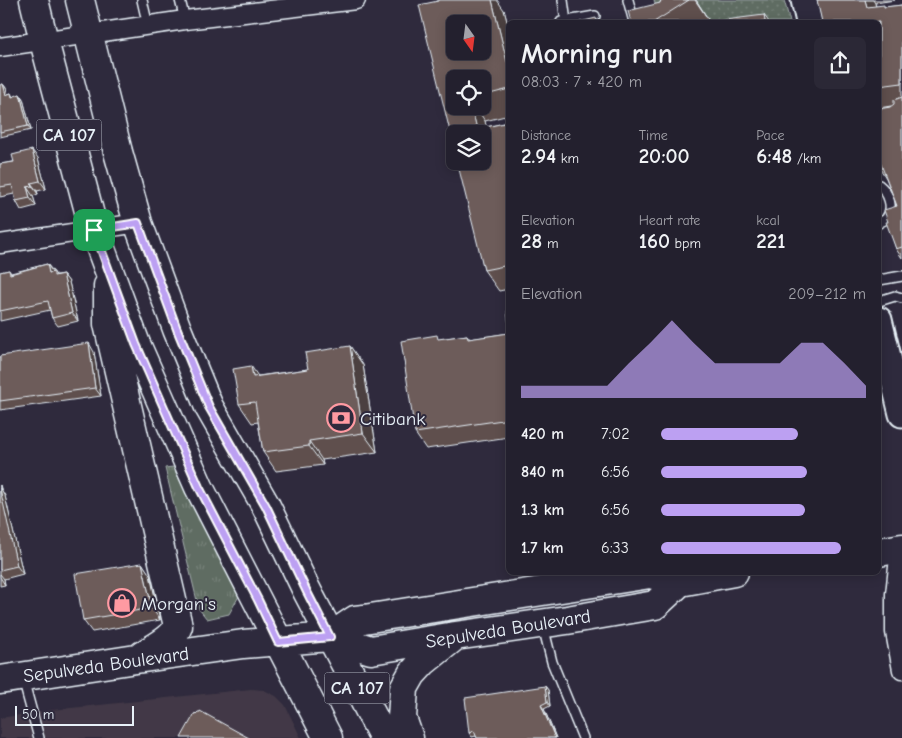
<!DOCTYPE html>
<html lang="en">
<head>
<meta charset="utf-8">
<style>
	:root { --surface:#23202e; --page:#2b2836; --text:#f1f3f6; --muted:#a3a3aa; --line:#403e4a; --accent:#bca0f2 }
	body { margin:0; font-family:"Comic Neue",sans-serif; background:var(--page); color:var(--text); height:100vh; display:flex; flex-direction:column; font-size:19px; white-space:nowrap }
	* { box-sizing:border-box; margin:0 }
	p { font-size:16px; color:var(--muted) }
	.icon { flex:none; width:28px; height:28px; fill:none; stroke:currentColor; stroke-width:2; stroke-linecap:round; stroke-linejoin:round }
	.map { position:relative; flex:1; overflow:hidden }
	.panel { position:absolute; left:506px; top:20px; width:375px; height:555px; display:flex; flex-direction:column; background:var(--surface); border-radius:8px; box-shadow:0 2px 12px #0003,0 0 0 1px var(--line) }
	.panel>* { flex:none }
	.needle { width:32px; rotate:166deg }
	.controls { position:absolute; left:446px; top:15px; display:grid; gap:10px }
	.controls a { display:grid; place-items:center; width:45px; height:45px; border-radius:8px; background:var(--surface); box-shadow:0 2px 12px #0003,0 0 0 1px var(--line); font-size:25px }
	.scale { position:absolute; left:15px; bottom:12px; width:119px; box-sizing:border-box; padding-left:5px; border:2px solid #e8f1f8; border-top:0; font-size:14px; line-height:18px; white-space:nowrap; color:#e8f1f8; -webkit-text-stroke:4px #2f2a3d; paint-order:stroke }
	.pin { position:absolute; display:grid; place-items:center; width:42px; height:42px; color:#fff; margin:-21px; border-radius:10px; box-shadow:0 2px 8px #0006 }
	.round { display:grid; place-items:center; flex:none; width:52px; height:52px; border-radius:8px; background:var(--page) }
	.head { display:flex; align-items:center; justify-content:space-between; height:85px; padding:0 15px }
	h1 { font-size:28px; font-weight:700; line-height:38px }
	.stats { display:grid; grid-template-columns:repeat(3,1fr); gap:8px; height:85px; padding:5px 15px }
	.stats div { display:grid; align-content:center }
	.stats b { font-size:21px; font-weight:700 }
	.stats small { font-size:14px; font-weight:400 }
	.stats p { font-size:14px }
	.chart { height:140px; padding:10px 15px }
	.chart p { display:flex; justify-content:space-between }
	.chart svg { width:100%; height:90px; margin-top:5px; fill:var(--accent); opacity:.7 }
	ul { padding:0 15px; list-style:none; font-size:16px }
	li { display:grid; grid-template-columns:80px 60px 1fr; align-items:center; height:38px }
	li i { height:12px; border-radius:6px; background:var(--accent) }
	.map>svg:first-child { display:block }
</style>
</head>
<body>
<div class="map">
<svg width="902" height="738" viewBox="0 0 902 738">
	<defs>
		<pattern id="grass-tufts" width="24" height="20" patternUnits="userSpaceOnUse" patternTransform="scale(1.25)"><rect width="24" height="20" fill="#5f6c62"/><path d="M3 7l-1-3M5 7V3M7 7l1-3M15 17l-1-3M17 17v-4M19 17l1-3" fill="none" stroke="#768179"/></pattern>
		<pattern id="park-dots" width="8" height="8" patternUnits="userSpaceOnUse" patternTransform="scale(1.25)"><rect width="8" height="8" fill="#5f6c62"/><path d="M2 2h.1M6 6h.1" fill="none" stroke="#768179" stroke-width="1.8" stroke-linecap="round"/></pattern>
	</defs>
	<rect width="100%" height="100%" fill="#2f2a3d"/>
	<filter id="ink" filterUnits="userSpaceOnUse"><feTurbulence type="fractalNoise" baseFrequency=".02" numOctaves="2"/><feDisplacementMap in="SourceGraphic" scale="10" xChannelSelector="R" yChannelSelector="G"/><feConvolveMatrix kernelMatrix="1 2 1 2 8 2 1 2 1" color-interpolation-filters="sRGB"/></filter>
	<g filter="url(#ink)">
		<path fill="#423946" d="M251 689 264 690 276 696 285 705 301 738H0V718L52 710Z"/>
		<path fill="url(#grass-tufts)" stroke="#a4aead" d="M173 467 239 596 229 614 207 619 199 609 165 468Z"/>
		<path fill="url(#park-dots)" stroke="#a4aead" d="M654 0H784L790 22H660Z"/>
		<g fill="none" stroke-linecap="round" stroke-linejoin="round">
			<defs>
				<path id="lane" d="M142 0 148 26
					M180 0 185 20
					M563 0 566 22
					M628 0 634 22
					M561 22 595 16
					M879 185C888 192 895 208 886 219 885 220 880 222 879 223
					M879 280 902 276
					M879 301 895 296 902 298
					M543 626 552 662 583 738
					M23 679 39 738"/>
				<path id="street" d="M0 47 185 20 356 0
					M0 244 138 223
					M900 549 895 594V632L902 670"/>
				<path id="secondary" d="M804 0 809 22
					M879 320 902 414"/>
				<path id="primary" d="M34 0 44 41 94 230 136 344 199 487 328 738
					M80 0 118 152 138 223 177 329 209 407 266 506 307 591 384 738
					M108 286V324L178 626C173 640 155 647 143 655
					M879 552 902 548
					M330 637 355 620 364 619 650 574 680 582 734 572
					M0 680 136 659 243 644 330 637 371 650 455 636 567 620 655 605 680 582
					M409 738 402 718 404 688 412 674 423 662 454 637"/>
			</defs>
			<use href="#lane" stroke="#e8f1f8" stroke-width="12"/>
			<use href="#street" stroke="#e8f1f8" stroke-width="21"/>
			<use href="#secondary" stroke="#e8f1f8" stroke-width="29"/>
			<use href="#primary" stroke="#e8f1f8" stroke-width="31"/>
			<use href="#lane" stroke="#2f2a3d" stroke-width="9"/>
			<use href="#street" stroke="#2f2a3d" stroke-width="18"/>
			<use href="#secondary" stroke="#2f2a3d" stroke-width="25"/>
			<use href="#primary" stroke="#2f2a3d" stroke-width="28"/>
		</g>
		<path fill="#5e4f4d" stroke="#e8f1f8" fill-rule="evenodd" d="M661 0H696L708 19 703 22H631L660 3Z
			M817 0H895L875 3V6L886 7 902 5V258L896 249 888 222 897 206 886 178 879 167V109L890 107 891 106 879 108V22Z
			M438 1 504 10 509 29V115L485 121 486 127 509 122V289L499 291 484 270 455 134ZM482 79V106H455Z
			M3 84 6 88 8 94 11 93 13 97 20 94 23 99 31 130 0 137V85Z
			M38 158 46 189 37 191 38 194 33 196 36 206 21 210 16 201 14 194 0 197V164Z
			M47 264 56 275 63 274 69 282 78 321 58 326 52 318 50 310 0 321V272L9 270 11 273Z
			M509 333V437L426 449 415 433 440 339 467 335 470 339Z
			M350 346 363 365 377 452 322 460 323 465 276 471 263 452 258 422 252 423 239 404 258 376 308 369Z
			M94 352 101 396 0 410V356Z
			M0 485 1 489 5 496 23 574 4 579 5 585 0 586Z
			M142 563 150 575 160 620 92 632 83 620Z
			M545 686 548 690 550 706 544 709 556 738H477L476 736 472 737 469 733Z"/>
		<path fill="#4c403f" stroke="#e8f1f8" d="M492 0H497L504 10 509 29V64L507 62Z
			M695 0H696L708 19Z
			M865 0H873L875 3 880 27 867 7Z
			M764 15 769 22H765Z
			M3 84 6 88 9 99 6 95Z
			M20 94 23 99 31 130 28 126Z
			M471 106H475L485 121 492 151 477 129Z
			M32 150 38 158 46 189 40 181Z
			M31 183 37 191 38 194 32 186Z
			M27 187 33 196 36 206 30 198Z
			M47 264 53 273H49Z
			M63 274 69 282 78 321 72 313Z
			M89 343 94 352 101 396 95 388Z
			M350 346 363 365 377 452 363 433Z
			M251 366 264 385 253 377Z
			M309 441 322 460 323 465 309 446Z
			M0 485 1 489 5 496 23 574 17 566 0 493Z
			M142 563 150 575 160 620 152 608Z
			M0 574 4 579 5 585 0 577Z
			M545 686 548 690 550 706 547 702Z
			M541 705 544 709 556 738H555Z"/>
		<path fill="#6d5c5a" stroke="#e8f1f8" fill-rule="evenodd" d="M438 0H492L507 62H509V89L482 96V79H455V106H471L477 129 509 122V265L484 270 457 161H482V134H455V152L419 5 438 1ZM455 24H482V51H455Z
			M661 0H689L654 22H631L628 11 660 3Z
			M817 0H865L867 7 884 5V7L902 5V83L879 86V22H822Z
			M764 15 765 22H709Z
			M596 18 597 22H580Z
			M3 84 6 95 11 93 12 97 20 94 28 126 0 132V85Z
			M902 97V247L896 249 886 222H888L884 210 897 206 879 159V109L890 107 894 104V100Z
			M32 150 40 181 31 183 32 186 27 187 30 198 16 201 12 185 0 187V164L14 162 12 155Z
			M47 264 49 273 54 272V276L63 274 72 313 52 318 48 301 0 311V272L9 270 10 274Z
			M509 310V326L507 311Z
			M509 333V419L415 433 401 341 437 335 438 339 467 335 468 339Z
			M89 343 95 388 0 401V356Z
			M350 346 363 433 309 441V446L263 452 255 402 239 404 233 369 251 366 253 377 308 369 305 353Z
			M0 488 17 566 0 570Z
			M142 563 152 608 83 620 75 574Z
			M545 686 547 702 541 705 555 738H477L474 731 469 733 465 698Z
			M200 711 249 738H181L195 713 196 714 198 712H200Z"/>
	</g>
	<g fill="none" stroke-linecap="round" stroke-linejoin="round" filter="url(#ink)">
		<defs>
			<path id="route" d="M138 223 177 329 209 407 266 506 307 592 330 637 278 642 258 600 199 487 136 344 94 230Z"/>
		</defs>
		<use href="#route" stroke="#fff" stroke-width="10"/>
		<use href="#route" stroke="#bca0f2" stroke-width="6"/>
	</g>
	<defs>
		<symbol id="bank-ring" viewBox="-11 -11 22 22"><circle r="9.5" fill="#2f2a3d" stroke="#ff9aa2" stroke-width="1.5"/><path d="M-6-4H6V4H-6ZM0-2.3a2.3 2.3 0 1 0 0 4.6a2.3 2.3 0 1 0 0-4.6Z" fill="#ff9aa2"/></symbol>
		<symbol id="shop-ring" viewBox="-11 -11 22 22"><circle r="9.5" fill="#2f2a3d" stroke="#ff9aa2" stroke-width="1.5"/><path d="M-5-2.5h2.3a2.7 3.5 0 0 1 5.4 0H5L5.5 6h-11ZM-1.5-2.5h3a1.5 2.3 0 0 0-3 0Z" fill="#ff9aa2"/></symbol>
	</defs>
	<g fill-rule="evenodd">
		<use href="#bank-ring" x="325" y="402" width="32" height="32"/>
		<use href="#shop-ring" x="106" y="587" width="32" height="32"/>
	</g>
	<g text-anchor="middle" stroke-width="4" stroke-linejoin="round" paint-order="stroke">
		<g fill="#2f2a3d" stroke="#b0b5c0" stroke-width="1">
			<rect x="36.5" y="119.5" width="65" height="31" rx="4"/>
			<rect x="324.5" y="672.5" width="65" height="31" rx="4"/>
		</g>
		<g font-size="18" font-weight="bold" fill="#e8f1f8">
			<text x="69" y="141">CA 107</text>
			<text x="357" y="694">CA 107</text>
		</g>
		<g font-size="19" fill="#e8f1f8" stroke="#2f2a3d" text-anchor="start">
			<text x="360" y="425">Citibank</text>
			<text x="141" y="610">Morgan's</text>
		</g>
		<g font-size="19" fill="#e8f1f8" stroke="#2f2a3d">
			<text transform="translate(508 628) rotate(-9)" y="7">Sepulveda Boulevard</text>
			<text transform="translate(106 664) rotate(-8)" y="7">Sepulveda Boulevard</text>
		</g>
	</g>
</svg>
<div class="controls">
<a><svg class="needle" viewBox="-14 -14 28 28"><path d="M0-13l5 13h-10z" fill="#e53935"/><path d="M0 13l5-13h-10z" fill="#a3a3aa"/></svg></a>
<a><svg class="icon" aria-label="locate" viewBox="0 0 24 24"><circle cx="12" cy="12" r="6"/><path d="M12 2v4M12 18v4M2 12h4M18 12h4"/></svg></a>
<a><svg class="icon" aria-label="layers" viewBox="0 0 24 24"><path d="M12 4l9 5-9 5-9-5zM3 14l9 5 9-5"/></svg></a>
</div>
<div class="scale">50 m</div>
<div class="pin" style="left:94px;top:230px;background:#1e9e55"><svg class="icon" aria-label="arrive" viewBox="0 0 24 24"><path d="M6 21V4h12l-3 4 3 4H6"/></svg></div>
<section class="panel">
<div class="head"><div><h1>Morning run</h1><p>08:03 · 7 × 420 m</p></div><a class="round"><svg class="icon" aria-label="share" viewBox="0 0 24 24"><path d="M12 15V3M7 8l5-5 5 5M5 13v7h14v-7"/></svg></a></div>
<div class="stats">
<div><p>Distance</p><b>2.94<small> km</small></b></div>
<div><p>Time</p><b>20:00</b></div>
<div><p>Pace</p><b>6:48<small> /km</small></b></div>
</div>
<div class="stats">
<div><p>Elevation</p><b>28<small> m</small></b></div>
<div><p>Heart rate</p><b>160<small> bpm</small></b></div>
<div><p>kcal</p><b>221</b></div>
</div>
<div class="chart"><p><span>Elevation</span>209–212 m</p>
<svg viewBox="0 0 160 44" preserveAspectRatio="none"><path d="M0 44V38L10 38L20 38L30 38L40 38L50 27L60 17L70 6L80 17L90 27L100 27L110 27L120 27L130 17L140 17L150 27L160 38V44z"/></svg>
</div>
<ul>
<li><b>420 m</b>7:02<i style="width:67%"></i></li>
<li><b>840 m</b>6:56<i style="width:71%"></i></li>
<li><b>1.3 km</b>6:56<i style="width:70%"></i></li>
<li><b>1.7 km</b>6:33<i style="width:88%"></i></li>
</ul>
</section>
</div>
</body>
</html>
